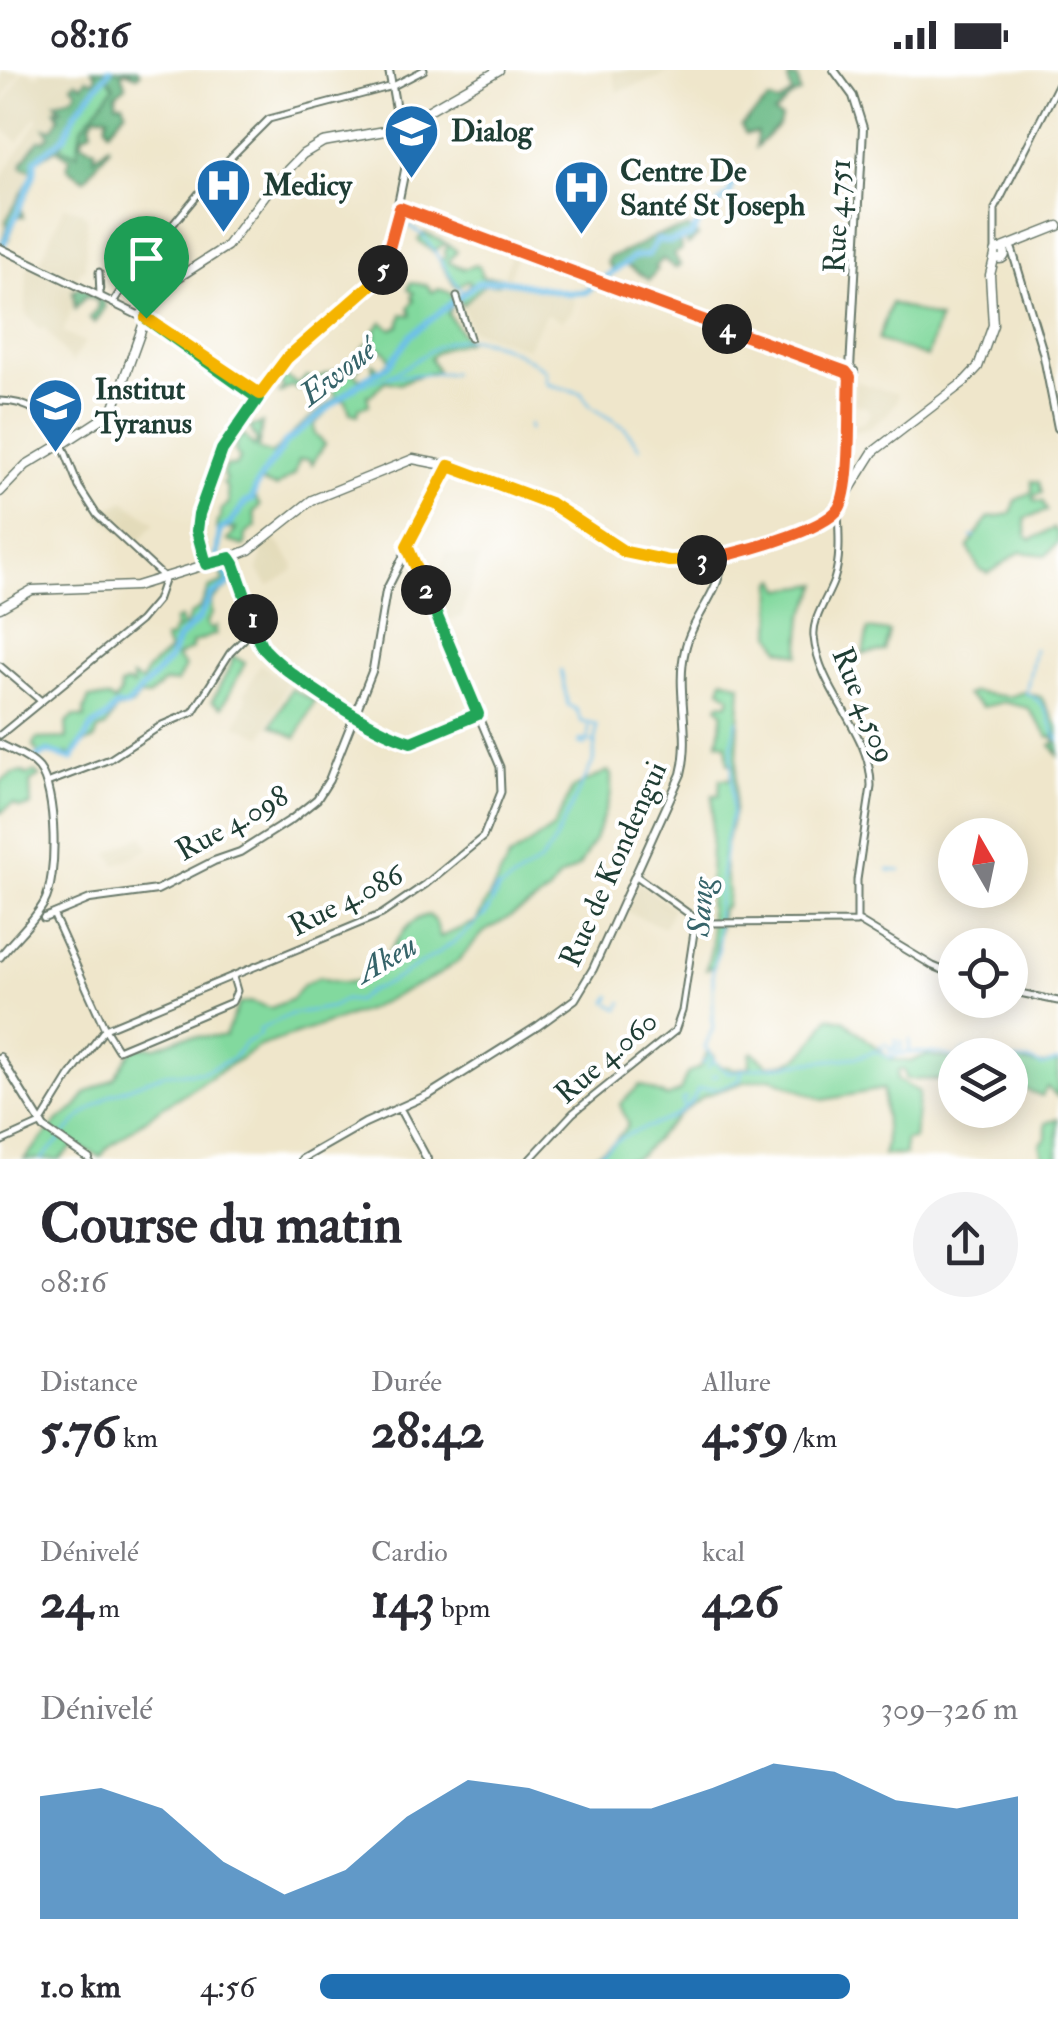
<!DOCTYPE html>
<html lang="fr">
<head>
<meta charset="utf-8">
<style>
	:root { --surface:#fff; --page:#f2f2f3; --text:#2b2b33; --muted:#7c7c81; --accent:#1f6fb2 }
	body { margin:0; font-family:"IM FELL Double Pica",serif; background:var(--page); color:var(--text); height:100vh; display:flex; flex-direction:column; font-size:38px; white-space:nowrap }
	* { box-sizing:border-box; margin:0 }
	p { font-size:32px; color:var(--muted) }
	.icon { flex:none; width:55px; height:55px; fill:none; stroke:currentColor; stroke-width:2; stroke-linecap:round; stroke-linejoin:round }
	.map { position:relative; height:1089px; overflow:hidden }
	.drawer { display:flex; flex-direction:column; background:var(--surface); flex:1 }
	.drawer>* { flex:none }
	.needle { width:65px; rotate:351deg }
	.buttons { position:absolute; left:938px; top:748px; display:grid; gap:20px }
	.buttons a { display:grid; place-items:center; width:90px; height:90px; border-radius:50%; background:var(--surface); box-shadow:0 5px 25px #0003; font-size:50px }
	.pin { position:absolute; display:grid; place-items:center; width:85px; height:85px; color:#fff; margin:-102px -42px; border-radius:50% 50% 50% 0; rotate:-45deg; box-shadow:0 0 10px #0007 }
	.pin .icon { rotate:45deg }
	.km { position:absolute; width:50px; height:50px; margin:-25px; border-radius:50%; background:#222; color:#fff; font-size:28px; line-height:50px; text-align:center }
	.round { display:grid; place-items:center; flex:none; width:105px; height:105px; border-radius:52px; background:var(--page) }
	.headline { display:flex; align-items:center; justify-content:space-between; height:170px; padding:0 40px }
	h1 { font-size:55px; font-weight:700; line-height:75px }
	.figures { display:grid; grid-template-columns:repeat(3,1fr); gap:15px; height:170px; padding:10px 40px }
	.figures div { display:grid; align-content:center }
	.figures b { font-size:50px; font-weight:700 }
	.figures small { font-size:28px; font-weight:400 }
	.figures p { font-size:28px }
	.chart { height:280px; padding:20px 40px }
	.chart p { display:flex; justify-content:space-between }
	.chart svg { width:100%; height:180px; margin-top:10px; fill:var(--accent); opacity:.7 }
	ul { padding:0 40px; list-style:none; font-size:32px }
	li { display:grid; grid-template-columns:160px 120px 1fr; align-items:center; height:75px }
	li i { height:25px; border-radius:12px; background:var(--accent) }
	.status { display:flex; justify-content:space-between; align-items:center; height:70px; padding:0 50px; background:var(--surface); direction:ltr }
	.status svg { height:28px; fill:currentColor }
	.map>svg:first-child { display:block }
</style>
</head>
<body>
<div class="status"><b>08:16</b><svg viewBox="0 0 49 12"><path d="M0 12V9h3v3zM5 12V6h3v6zM10 12V3h3v9zM15 12V0h3v12zM26 1h20v11H26zM47 4h2v5h-2z"/></svg></div>
<div class="map">
<svg width="1058" height="1089" viewBox="0 0 1058 1089">
	<rect width="100%" height="100%" fill="#fff"/>
	<filter id="ink" filterUnits="userSpaceOnUse"><feTurbulence type="fractalNoise" baseFrequency=".01" numOctaves="2"/><feDisplacementMap in="SourceGraphic" scale="20" xChannelSelector="R" yChannelSelector="G"/><feConvolveMatrix kernelMatrix="1 2 1 2 8 2 1 2 1" color-interpolation-filters="sRGB"/></filter>
	<filter id="wash" filterUnits="userSpaceOnUse"><feTurbulence type="fractalNoise" baseFrequency=".0048" numOctaves="4" result="noise"/><feDisplacementMap in="SourceGraphic" scale="40" xChannelSelector="R" yChannelSelector="G"/><feGaussianBlur stdDeviation="2.25" result="paint"/><feColorMatrix in="noise" values="0 0 0 0 0 0 0 0 0 0 0 0 0 0 0 0 0 1.4 0 .05"/><feComposite in="paint" operator="in"/></filter>
	<g filter="url(#wash)">
		<rect width="100%" height="100%" fill="#efe6cb"/>
		<path fill="#e3dbba" d="M0 0H21L0 34Z
			M24 0 37 6 41 5V0H92L87 8 76 12 70 26 65 23 61 30 56 28 53 31 58 35 53 44 60 47 46 73 36 76 32 98 11 146 6 150 7 156 0 168V110L38 50 37 46 18 72 0 56V39Z
			M615 0H670L658 8 617 22 612 1Z
			M64 136 81 141 87 148 85 199H81L77 209 40 192Z
			M512 182 517 183 508 213 573 228 575 232 572 242 562 251 546 244 527 278 471 260 462 235 485 214 501 213Z
			M27 194 80 218 63 263 85 272 72 293 44 257 40 260 26 244Z
			M855 311 898 324 897 332 885 346 869 358 853 362V355L864 353 870 343 866 337 854 334Z
			M125 431 155 453 136 475 99 444Z
			M271 464 294 494 293 501 269 516 258 501 265 468Z
			M446 482 480 489 462 547 443 552 430 519Z
			M260 594 288 612 263 667 236 655 247 628 245 623Z
			M143 765 149 779 116 795 109 783Z
			M638 812 673 838 664 858 625 841Z"/>
		<path fill="#82d99e" stroke="#508b69" stroke-width="2.5" fill-rule="evenodd" d="M92 0H137L140 3 137 6 125 1 121 4 126 16 116 24V33H123L126 40 109 60 106 55 108 46 96 45 90 54 92 60 82 66V73L95 79 94 88 110 77 85 109 67 98 70 88 56 79 36 91 34 109 21 138 23 147 17 146 8 170 1 174 8 156 6 151 32 105V100L22 97 23 92 39 70 44 71 50 65 45 58 53 59 60 48 55 40 57 38 60 42 62 39 55 32C63 30 74 30 77 20L72 15 76 11 82 15 87 9 94 11 96 5Z
			M424 163C434 167 450 175 457 181L448 192 464 199 476 195 480 198 482 207 500 208 498 214H485L462 235 459 225 471 213 467 210 456 218 440 191 446 186 444 182 449 175 444 174 433 182 418 170Z
			M410 213 427 215 432 222 439 219 451 223 453 234 448 244 467 271C453 277 442 275 430 288L437 300C425 306 412 305 400 314L385 311 371 325H367L369 335 359 338 358 345 350 343 346 331 338 330 314 355 315 365 325 374 312 394 308 389 299 390 295 404 276 417 261 412 253 423 260 436 254 442 256 457 246 464 245 476 228 471 236 459H216L217 452 221 448V440L229 433 227 417 223 413 226 410 223 405 225 396H235L240 389 235 381 236 371 244 365 254 377 257 372 250 357 262 353 258 379 272 384 299 357 337 328 327 309 313 316 305 314 299 320 291 316 279 324 283 317 279 304 298 314 308 306 313 310 328 303 333 310 332 302 346 298 353 288 357 289 363 284 361 280 374 268 370 266H376L375 260 382 252 392 259 399 256 402 244 411 245 409 237 414 231 412 227 414 223 408 219ZM373 275 386 282 390 291 379 299 372 293 373 302 360 309 354 302 359 298 355 293Z
			M891 233 939 249 927 287 878 270Z
			M1032 411 1039 412 1042 423 1033 426 1035 431 1043 432 1047 441 1025 448 1027 467 1031 470 1054 458 1058 463V473L1046 485 1020 482 989 503 979 499 968 477 988 448 1011 444 1016 430 1032 422Z
			M219 494 232 499 236 510 211 531 212 544 206 554 211 560 216 556V564L192 573V579L176 587 185 597 177 612 163 613 148 627 139 626 132 636 116 640 106 657 98 660 95 669 78 676 72 685 66 683V689L49 682 39 685 33 676 36 669 67 668 66 654 74 646 85 648 84 641 89 628H109L114 632 120 624V616L127 613 133 616 132 607 142 612 146 601 169 581 164 569 172 568V562L179 559 174 557 175 550 180 548 182 556 185 557 190 545 200 538 209 518 224 512Z
			M777 509 782 519 819 514 803 547 799 585 780 579 772 564 773 513Z
			M868 559 889 562 884 581 863 584Z
			M231 585 245 593 222 637 212 631 232 593Z
			M723 609 741 615 734 741 723 787 728 822 726 837 722 838 714 896 706 899 712 875 709 832 713 725H719L720 709H731L733 695 728 693 726 674 718 673 723 642 718 637 719 634 728 633 730 627 720 619Z
			M291 619 315 631 296 668 272 655Z
			M973 622 1009 627 1023 622 1041 627 1058 657V685L1051 675 1056 672 1053 666 1049 667 1028 638 1004 632 983 637 966 625Z
			M608 701 611 705V724L596 767 579 796 559 808 548 823 532 834 484 862 458 891 438 905 366 940 260 976 158 1040 107 1078 101 1087 75 1075 59 1089H24L58 1051 76 1038 86 1023 114 1008 134 977H156L183 967 225 966 239 934 249 932 271 938 292 929 303 915 319 907C392 934 384 852 429 845L436 853 440 867 476 852 509 788 553 758 573 718Z
			M24 702 26 705 34 702 40 706 30 712 31 736 21 738 13 734 0 743V712L12 704Z
			M829 947 845 951 890 989 910 992 926 985 955 990V1007L945 1005 941 1010 906 1009 904 1000H898L897 1010 919 1022 914 1069 905 1070V1085H883L886 1075 883 1019 823 1030 771 1008 745 1012 703 1026 678 1045 641 1084 631 1089H588L614 1072 628 1055 620 1034 640 1015 667 1027 680 1021 687 1004 700 997 708 981 714 986 713 991 722 997H730L731 1000 750 997V984L753 982 768 995C804 996 811 974 829 947Z
			M1017 991 1041 995 1058 992V1027L1047 1017 1042 1026 1022 1018 1027 1007 1016 1002 1010 1009V993Z
			M1058 1048V1089H1044L1040 1074 1046 1068V1053Z"/>
		<path fill="#69b985" stroke="#447b5c" stroke-width="2.5" fill-rule="evenodd" d="M92 0H137L140 3 137 6 125 1 121 4 126 16 116 24V33H123L126 40 109 60 106 55 108 46 96 45 90 54 92 60 82 66V73L95 79 94 88 108 76V79L85 109 67 98 70 88 56 79 36 90 34 109 21 138 23 147 17 146 8 170 1 174 8 156 6 151 32 105V100L22 97 23 92 39 70 44 71 50 65 45 58 53 59 60 47 55 40 57 38 59 42 62 39 55 32C62 30 74 30 77 20L72 15 76 11 82 15 87 9 94 11 96 5ZM107 6 114 17 81 58 77 84 60 77 78 41Z
			M790 7 798 8 800 23 792 26 774 44 781 48 779 55 756 77 757 63 746 64 741 56 769 30 779 33 792 23 788 10Z
			M688 157 698 166 688 175 684 169 680 171 681 180 674 184 680 195 675 198 663 189 655 197 657 200 649 210 625 194 613 201 607 192 609 187C627 183 639 174 656 166 668 161 676 163 688 157Z
			M81 216 104 230 105 238 95 253 89 248 97 239 98 230 86 226 75 239 73 221Z"/>
		<g fill="none" stroke-linecap="round" stroke-linejoin="round">
			<path stroke="#6dc0e9" stroke-width="2.5" d="M406 154 423 165 464 225
				M389 306 452 303
				M360 314C373 313 384 307 396 302 411 295 422 285 436 277 472 256 515 279 545 300L547 314 581 323 591 337 624 357 640 378
				M529 360V355
				M971 467H975
				M1035 579 1026 623C1050 634 1048 652 1058 670
				M737 650 732 676V743L726 769 717 843 719 878 713 898V958L705 977 718 996 729 1003 747 999 858 987 876 981 890 988C902 980 941 981 955 988
				M580 670 594 672
				M588 671 589 658
				M579 673 587 675
				M888 800 901 801
				M492 833 491 827 497 818
				M484 847 489 840
				M607 932 611 926
				M610 934 619 939 623 932
				M896 970V984
				M901 971V981
				M885 972 887 976
				M880 975 883 979
				M909 982 910 970
				M891 984 890 978H895
				M959 985 966 980 971 985
				M1010 990 1031 991 1042 996 1058 991
				M703 993 707 989
				M708 997 712 992
				M712 1006 717 1005
				M684 1036 682 1030 686 1028
				M41 1089 82 1046 110 1025 163 1004 203 1002 232 989 245 973 260 965 259 960 291 944 332 937 344 930 357 931C370 917 382 918 397 908 428 889 488 857 498 820L540 792 552 776 593 692 597 655 582 652 576 639 568 635 561 600
				M592 1089C603 1081 614 1071 626 1065 653 1053 686 1050 698 1019L719 1018 740 1010 742 1001"/>
			<path stroke="#6dc0e9" stroke-width="6" d="M3 175 34 104 35 90 64 67 76 42 110 0
				M35 689 48 682 72 689 92 657 106 648 116 637 127 636 169 590 178 569 199 549 211 525 228 515 230 510 217 488 220 460 230 454 246 432 252 430C256 408 274 393 285 373L366 308 388 296 411 265 477 213 503 210 567 223 585 222 634 187 648 185 657 170 669 172 691 166 704 143 717 139 720 132 730 124 732 114"/>
		</g>
	</g>
	<g filter="url(#ink)">
		<g fill="none" stroke-linecap="round" stroke-linejoin="round">
			<defs>
				<path id="tertiary" d="M400 138 846 302
					M995 183V139L1058 15
					M99 202 100 225
					M457 227 470 268
					M113 232 132 204 217 101 269 49 393 16 424 0
					M0 331C28 331 46 345 63 367
					M838 441C839 464 841 488 834 510 828 528 812 548 814 567 819 622 872 663 871 717L857 810V850
					M230 488C247 514 245 550 262 575 279 601 380 663 411 672L478 644
					M0 596 40 630
					M0 665 140 551 157 531 165 508 97 445 79 417 62 374
					M47 713 110 689 162 655 193 642 230 583 255 558
					M635 805 696 849 708 853 856 852
					M54 846 105 959 118 980 232 932 237 921 233 907
					M860 852 933 896 955 905
					M1010 921 1058 931
					M0 1072 40 1054 69 1007 105 959 382 844 426 814 483 767 501 722 500 697 408 479
					M530 1089 573 1043 675 961 682 941 696 849"/>
				<path id="secondary" d="M834 0 853 26 863 58 850 299
					M0 178 146 249
					M1012 180 1043 282 1058 358
					M146 247 260 325
					M849 299 854 301 853 307 847 305Z
					M845 424 850 307
					M206 494 197 452 223 380 283 292 375 211 387 188 406 95 389 0
					M0 674C12 681 30 687 39 698 57 720 58 809 44 833 33 853 14 868 0 887
					M44 848 90 829 157 820 214 791 240 782 292 749 317 729 329 710 373 599 386 521 449 396
					M0 987 44 1058 89 1089
					M400 1039 427 1089
					M302 1089 365 1053 430 1024 538 956 575 929 593 899 681 704C692 663 675 620 685 580 692 547 722 521 722 487"/>
				<path id="primary" d="M995 184a5 5 0 1 1 10 0a5 5 0 1 1-10 0Z
					M1000 179 1058 156
					M64 367 66 372 61 374 59 369Z
					M66 372 112 342 146 247 160 224 171 212 227 176 271 117 303 84 323 72 396 59 499 0
					M0 422 26 395 61 374
					M0 538 32 520 136 516 234 486 249 480 312 430 413 389 449 396 546 430 632 484 669 491 701 490 769 474 834 444 873 382 964 312 978 297 993 255 990 205 995 185"/>
			</defs>
			<use href="#tertiary" stroke="#687869" stroke-width="9"/>
			<use href="#secondary" stroke="#687869" stroke-width="10"/>
			<use href="#primary" stroke="#687869" stroke-width="11"/>
			<use href="#tertiary" stroke="#fff" stroke-width="5"/>
			<use href="#secondary" stroke="#fff" stroke-width="6"/>
			<use href="#primary" stroke="#fff" stroke-width="8"/>
		</g>
	</g>
	<g fill="none" stroke-linecap="round" stroke-linejoin="round" filter="url(#ink)">
		<defs>
			<path id="split-1" d="M146 248 258 328 222 380 199 444 197 461 206 494 230 488 234 494 253 549"/>
			<path id="split-2" d="M253 549C255 559 257 571 264 579 292 609 371 660 411 672L478 644 426 520"/>
			<path id="split-3" d="M426 520 407 476 449 396 552 434 625 482 669 491 702 490"/>
			<path id="split-4" d="M702 490C729 486 825 461 839 438 852 417 848 336 850 307L846 302 727 259"/>
			<path id="split-5" d="M383 200 400 138 727 259"/>
			<path id="split-6" d="M146 248 260 324 287 288 374 212 383 200"/>
		</defs>
		<use href="#split-1" stroke="#fff" stroke-width="20"/>
		<use href="#split-2" stroke="#fff" stroke-width="20"/>
		<use href="#split-3" stroke="#fff" stroke-width="20"/>
		<use href="#split-4" stroke="#fff" stroke-width="20"/>
		<use href="#split-5" stroke="#fff" stroke-width="20"/>
		<use href="#split-6" stroke="#fff" stroke-width="20"/>
		<use href="#split-1" stroke="#22a559" stroke-width="12"/>
		<use href="#split-2" stroke="#22a559" stroke-width="12"/>
		<use href="#split-3" stroke="#f5b400" stroke-width="12"/>
		<use href="#split-4" stroke="#f0652b" stroke-width="12"/>
		<use href="#split-5" stroke="#f0652b" stroke-width="12"/>
		<use href="#split-6" stroke="#f5b400" stroke-width="12"/>
	</g>
	<defs>
		<symbol id="university-pin" viewBox="-11 -11 22 30"><path d="M0 17L-7.5 6A9.5 9.5 0 1 1 7.5 6Z" fill="#1f6fb2" stroke="#fff"/><path d="M0-5L7-2L0 1L-7-2ZM-4 1L0 2.5L4 1V4Q0 6-4 4Z" fill="#fff"/></symbol>
		<symbol id="hospital-pin" viewBox="-11 -11 22 30"><path d="M0 17L-7.5 6A9.5 9.5 0 1 1 7.5 6Z" fill="#1f6fb2" stroke="#fff"/><path d="M-5-5h3v3.5h4V-5h3V5h-3V1.5h-4V5h-3Z" fill="#fff"/></symbol>
	</defs>
	<g fill-rule="evenodd">
		<use href="#university-pin" x="380" y="30" width="63" height="86"/>
		<use href="#hospital-pin" x="192" y="84" width="63" height="86"/>
		<use href="#hospital-pin" x="550" y="86" width="63" height="86"/>
		<use href="#university-pin" x="24" y="304" width="63" height="86"/>
	</g>
	<g text-anchor="middle" stroke-width="8" stroke-linejoin="round" paint-order="stroke">
		<g font-size="30" font-weight="bold" fill="#1f3d34" stroke="#fff" text-anchor="start">
			<text x="451" y="71">Dialog</text>
			<text x="620" y="111">Centre De<tspan x="620" dy="34">Santé St Joseph</tspan></text>
			<text x="263" y="125">Medicy</text>
			<text x="95" y="329">Institut<tspan x="95" dy="34">Tyranus</tspan></text>
		</g>
		<g font-size="30" fill="#1f3d34" stroke="#fff">
			<text transform="translate(837 146) rotate(-87)" y="10">Rue 4.751</text>
			<text transform="translate(864 635) rotate(68)" y="10">Rue 4.509</text>
			<text transform="translate(232 753) rotate(-29)" y="10">Rue 4.098</text>
			<text transform="translate(613 794) rotate(-66)" y="10">Rue de Kondengui</text>
			<text transform="translate(346 830) rotate(-27)" y="10">Rue 4.086</text>
			<text transform="translate(606 987) rotate(-41)" y="10">Rue 4.060</text>
		</g>
		<g font-size="32" font-style="italic" fill="#36646a" stroke="#fff">
			<text transform="translate(337 302) rotate(-38)" y="11">Ewoué</text>
			<text transform="translate(700 837) rotate(-86)" y="11">Sang</text>
			<text transform="translate(386 888) rotate(-30)" y="11">Akeu</text>
		</g>
	</g>
</svg>
<div class="buttons">
<a><svg class="needle" viewBox="-14 -14 28 28"><path d="M0-13l5 13h-10z" fill="#e53935"/><path d="M0 13l5-13h-10z" fill="#7c7c81"/></svg></a>
<a><svg class="icon" aria-label="locate" viewBox="0 0 24 24"><circle cx="12" cy="12" r="6"/><path d="M12 2v4M12 18v4M2 12h4M18 12h4"/></svg></a>
<a><svg class="icon" aria-label="layers" viewBox="0 0 24 24"><path d="M12 4l9 5-9 5-9-5zM3 14l9 5 9-5"/></svg></a>
</div>
<div class="pin" style="left:146px;top:248px;background:#1e9e55"><svg class="icon" aria-label="arrive" viewBox="0 0 24 24"><path d="M6 21V4h12l-3 4 3 4H6"/></svg></div>
<b class="km" style="left:253px;top:549px">1</b>
<b class="km" style="left:426px;top:520px">2</b>
<b class="km" style="left:702px;top:490px">3</b>
<b class="km" style="left:727px;top:259px">4</b>
<b class="km" style="left:383px;top:200px">5</b>
</div>
<section class="drawer">
<div class="headline"><div><h1>Course du matin</h1><p>08:16</p></div><a class="round"><svg class="icon" aria-label="share" viewBox="0 0 24 24"><path d="M12 15V3M7 8l5-5 5 5M5 13v7h14v-7"/></svg></a></div>
<div class="figures">
<div><p>Distance</p><b>5.76<small> km</small></b></div>
<div><p>Durée</p><b>28:42</b></div>
<div><p>Allure</p><b>4:59<small> /km</small></b></div>
</div>
<div class="figures">
<div><p>Dénivelé</p><b>24<small> m</small></b></div>
<div><p>Cardio</p><b>143<small> bpm</small></b></div>
<div><p>kcal</p><b>426</b></div>
</div>
<div class="chart"><p><span>Dénivelé</span>309–326 m</p>
<svg viewBox="0 0 160 44" preserveAspectRatio="none"><path d="M0 44V14L10 12L20 17L30 30L40 38L50 32L60 19L70 10L80 12L90 17L100 17L110 12L120 6L130 8L140 15L150 17L160 14V44z"/></svg>
</div>
<ul>
<li><b>1.0 km</b>4:56<i style="width:76%"></i></li>
</ul>
</section>
</body>
</html>
